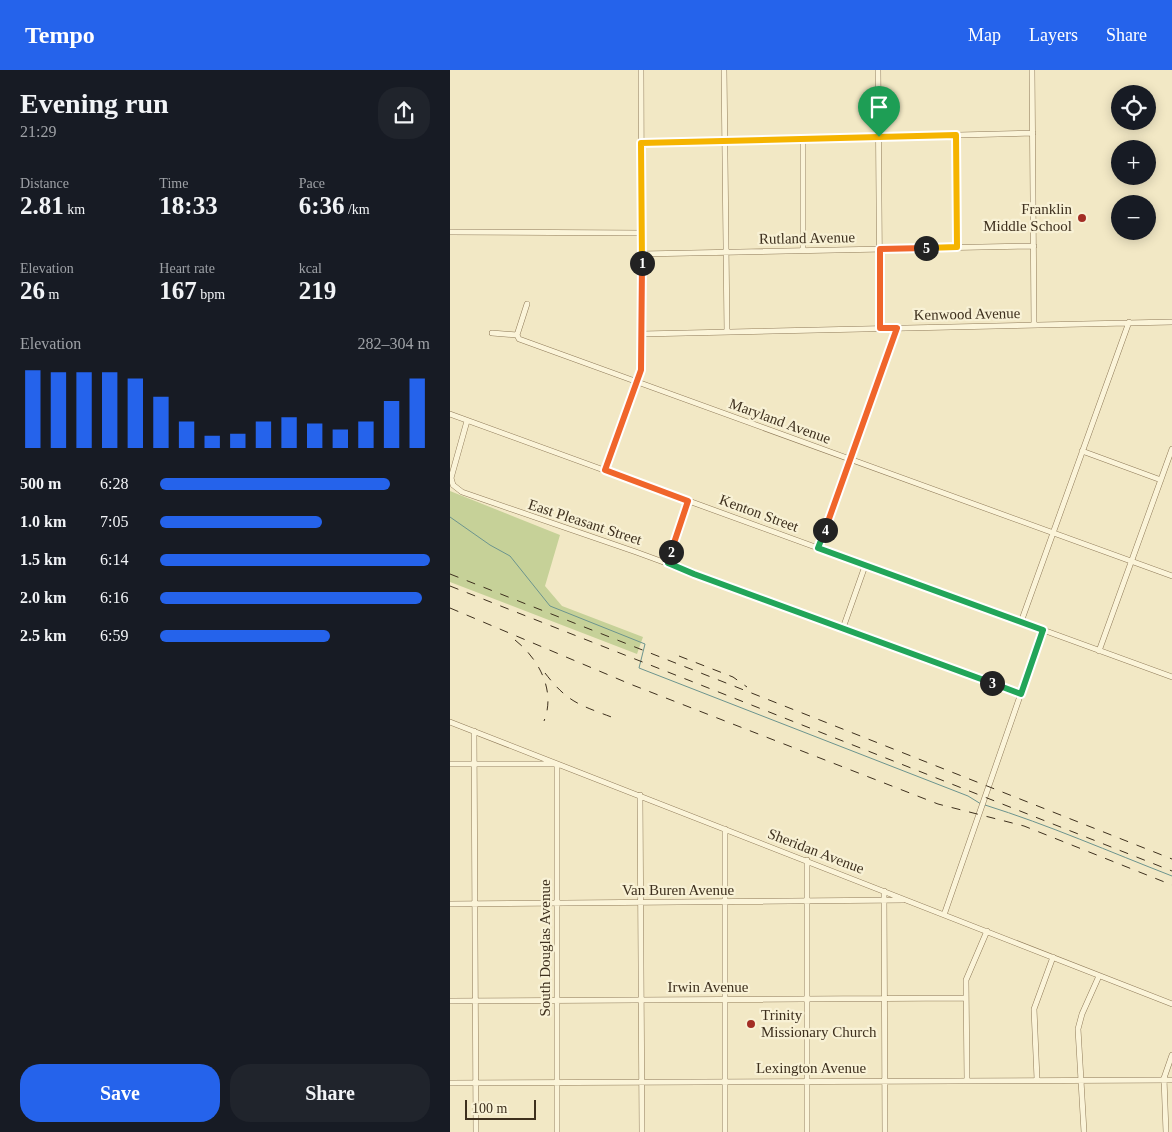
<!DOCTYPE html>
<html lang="en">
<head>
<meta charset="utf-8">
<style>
	:root { --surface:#171b24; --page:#20242c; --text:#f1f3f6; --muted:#9ea1a6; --accent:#2563eb }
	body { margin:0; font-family:"Times New Roman",serif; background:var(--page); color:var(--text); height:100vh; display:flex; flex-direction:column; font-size:19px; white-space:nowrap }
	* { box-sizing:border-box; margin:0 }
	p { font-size:16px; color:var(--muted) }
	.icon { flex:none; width:28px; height:28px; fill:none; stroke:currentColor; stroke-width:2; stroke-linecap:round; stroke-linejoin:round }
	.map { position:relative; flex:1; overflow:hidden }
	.side { display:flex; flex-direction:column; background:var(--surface); width:450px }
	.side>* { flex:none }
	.buttons { position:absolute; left:661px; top:15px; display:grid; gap:10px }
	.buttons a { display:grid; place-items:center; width:45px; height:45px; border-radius:50%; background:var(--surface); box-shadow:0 2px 12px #0003; font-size:25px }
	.scale { position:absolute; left:15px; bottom:12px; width:71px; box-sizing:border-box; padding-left:5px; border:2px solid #3e301e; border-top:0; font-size:14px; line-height:18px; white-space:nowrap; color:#3e301e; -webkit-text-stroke:4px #f8f1d5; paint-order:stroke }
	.pin { position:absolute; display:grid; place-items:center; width:42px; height:42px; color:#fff; margin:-51px -21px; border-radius:50% 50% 50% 0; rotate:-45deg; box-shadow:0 0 5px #0007 }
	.pin .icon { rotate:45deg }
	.km { position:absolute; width:25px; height:25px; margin:-12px; border-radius:50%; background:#222; color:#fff; font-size:14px; line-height:25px; text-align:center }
	.round { display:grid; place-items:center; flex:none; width:52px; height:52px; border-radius:20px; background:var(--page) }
	.summary { display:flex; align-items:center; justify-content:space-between; height:85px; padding:0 20px }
	h1 { font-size:28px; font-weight:600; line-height:38px }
	.metrics { display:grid; grid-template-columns:repeat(3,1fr); gap:8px; height:85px; padding:5px 20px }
	.metrics div { display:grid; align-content:center }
	.metrics b { font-size:25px; font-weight:600 }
	.metrics small { font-size:14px; font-weight:400 }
	.metrics p { font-size:14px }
	.chart { height:140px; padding:10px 20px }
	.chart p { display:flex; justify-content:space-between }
	.chart svg { width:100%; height:90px; margin-top:5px; stroke:var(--accent); stroke-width:6 }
	.cta { display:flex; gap:10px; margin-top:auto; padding:10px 20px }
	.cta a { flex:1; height:58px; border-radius:20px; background:var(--accent); color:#fff; font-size:20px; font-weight:600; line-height:58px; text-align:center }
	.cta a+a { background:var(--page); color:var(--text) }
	ul { padding:0 20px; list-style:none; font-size:16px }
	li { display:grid; grid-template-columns:80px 60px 1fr; align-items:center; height:38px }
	li i { height:12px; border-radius:6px; background:var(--accent) }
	header { display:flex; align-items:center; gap:30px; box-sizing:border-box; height:70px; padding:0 25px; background:var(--accent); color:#fff }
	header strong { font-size:24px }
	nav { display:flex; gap:28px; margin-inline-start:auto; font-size:18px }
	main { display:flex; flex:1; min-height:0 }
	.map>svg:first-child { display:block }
</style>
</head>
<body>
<header>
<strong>Tempo</strong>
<nav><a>Map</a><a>Layers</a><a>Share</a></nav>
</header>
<main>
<section class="side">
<div class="summary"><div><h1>Evening run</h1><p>21:29</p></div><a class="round"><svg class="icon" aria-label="share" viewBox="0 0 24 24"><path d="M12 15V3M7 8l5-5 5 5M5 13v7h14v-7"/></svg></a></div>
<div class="metrics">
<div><p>Distance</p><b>2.81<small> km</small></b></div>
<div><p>Time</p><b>18:33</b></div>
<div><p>Pace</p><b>6:36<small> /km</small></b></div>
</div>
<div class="metrics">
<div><p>Elevation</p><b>26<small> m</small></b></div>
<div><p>Heart rate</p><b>167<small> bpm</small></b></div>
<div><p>kcal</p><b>219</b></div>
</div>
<div class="chart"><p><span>Elevation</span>282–304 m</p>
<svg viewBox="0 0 160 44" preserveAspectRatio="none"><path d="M5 44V6M15 44V7M25 44V7M35 44V7M45 44V10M55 44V19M65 44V31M75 44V38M85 44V37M95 44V31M105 44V29M115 44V32M125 44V35M135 44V31M145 44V21M155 44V10"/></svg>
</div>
<ul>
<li><b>500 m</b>6:28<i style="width:85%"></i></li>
<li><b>1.0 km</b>7:05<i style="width:60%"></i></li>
<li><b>1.5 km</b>6:14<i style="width:100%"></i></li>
<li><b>2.0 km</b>6:16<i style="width:97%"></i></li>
<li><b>2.5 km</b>6:59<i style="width:63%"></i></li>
</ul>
<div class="cta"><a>Save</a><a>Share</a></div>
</section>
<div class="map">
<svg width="722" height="1062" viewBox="0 0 722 1062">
	<rect width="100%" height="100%" fill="#f2e8c5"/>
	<path fill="#c6d198" d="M0 421 110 465 95 516 112 536 193 567 187 584 0 512Z"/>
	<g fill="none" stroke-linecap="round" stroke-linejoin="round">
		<path stroke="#6c948e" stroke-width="1" d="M0 447 40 475 60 486 100 536 195 574 189 598 518 726 531 734
			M535 735C599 755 660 782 722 806"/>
		<defs>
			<path id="street" d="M274 0 277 262
				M428 0 430 259
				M582 0 584 255
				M506 65 507 177
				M353 69V181
				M191 73 583 63
				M0 162 192 163
				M192 184 584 176
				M42 263 67 265 69 269 722 506
				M192 264 722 252
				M67 265 77 234
				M0 344 722 607
				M17 351 1 408 3 415 12 422 186 482 571 623
				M632 381 711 410
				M155 400 192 293 191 0
				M368 478 447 258
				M217 493 238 431
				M571 552 679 252
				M393 558 415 496
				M649 581 722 379
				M0 652 722 934
				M24 661 26 1062
				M0 694H107V1062
				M190 725 192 1062
				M275 759V1062
				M357 790V1062
				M434 821 435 1062
				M0 834 454 830
				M494 845 593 560
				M0 931 516 928
				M587 1009 584 939 603 887
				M517 1010 516 910 537 861
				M0 1013 722 1010
				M634 1062 628 959 632 944 649 906
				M716 1062 714 1008 722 985"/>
		</defs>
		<use href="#street" stroke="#8f7a59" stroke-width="6"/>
		<use href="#street" stroke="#fbf4d9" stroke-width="5"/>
		<path stroke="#3e301e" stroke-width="1" stroke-dasharray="9 9" stroke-linecap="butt" d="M0 504 722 789
			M0 516 722 801
			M0 538 180 614 488 734 574 756 722 815
			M65 570C89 589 106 621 94 651
			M229 586 283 607 297 617
			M95 603C118 633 130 635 164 648"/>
	</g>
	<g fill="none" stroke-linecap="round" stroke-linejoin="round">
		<defs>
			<path id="split-1" d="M192 193 191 73 429 67"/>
			<path id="split-2" d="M192 193 191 300 155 400 238 431 221 482"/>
			<path id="split-3" d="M221 482 218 493 244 504 542 613"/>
			<path id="split-4" d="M375 460 368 478 593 560 571 624 542 613"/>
			<path id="split-5" d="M375 460 447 258H430V179L476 178"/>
			<path id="split-6" d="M429 67 506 65 507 177 476 178"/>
		</defs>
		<use href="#split-1" stroke="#fff" stroke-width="10"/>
		<use href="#split-2" stroke="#fff" stroke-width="10"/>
		<use href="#split-3" stroke="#fff" stroke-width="10"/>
		<use href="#split-4" stroke="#fff" stroke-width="10"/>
		<use href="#split-5" stroke="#fff" stroke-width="10"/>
		<use href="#split-6" stroke="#fff" stroke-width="10"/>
		<use href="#split-1" stroke="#f5b400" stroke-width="6"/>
		<use href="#split-2" stroke="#f0652b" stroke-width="6"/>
		<use href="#split-3" stroke="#22a559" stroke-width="6"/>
		<use href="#split-4" stroke="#22a559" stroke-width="6"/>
		<use href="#split-5" stroke="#f0652b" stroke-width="6"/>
		<use href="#split-6" stroke="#f5b400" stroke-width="6"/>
	</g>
	<g fill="#a32d24" stroke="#f8f1d5" stroke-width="2">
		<circle cx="632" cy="148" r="5"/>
		<circle cx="301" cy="954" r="5"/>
	</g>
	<g text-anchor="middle" stroke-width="4.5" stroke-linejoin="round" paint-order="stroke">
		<g font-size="15" fill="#3e301e" stroke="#f8f1d5" text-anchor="end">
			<text x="622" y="144">Franklin<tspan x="622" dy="17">Middle School</tspan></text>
			<text x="311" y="950" text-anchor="start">Trinity<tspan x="311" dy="17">Missionary Church</tspan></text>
		</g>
		<g font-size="15" fill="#3e301e" stroke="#f8f1d5">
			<text transform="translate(357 168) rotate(-1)" y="5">Rutland Avenue</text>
			<text transform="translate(517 244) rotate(-1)" y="5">Kenwood Avenue</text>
			<text transform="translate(330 351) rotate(20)" y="5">Maryland Avenue</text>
			<text transform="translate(309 443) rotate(20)" y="5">Kenton Street</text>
			<text transform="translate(135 452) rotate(18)" y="5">East Pleasant Street</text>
			<text transform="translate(366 781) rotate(21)" y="5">Sheridan Avenue</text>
			<text x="228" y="825">Van Buren Avenue</text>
			<text transform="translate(95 878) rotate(-90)" y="5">South Douglas Avenue</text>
			<text x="258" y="922">Irwin Avenue</text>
			<text x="361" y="1003">Lexington Avenue</text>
		</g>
	</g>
</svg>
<div class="buttons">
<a><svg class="icon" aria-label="locate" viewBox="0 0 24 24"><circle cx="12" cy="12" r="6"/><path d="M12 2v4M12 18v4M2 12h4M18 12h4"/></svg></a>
<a>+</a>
<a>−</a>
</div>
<div class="scale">100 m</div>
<div class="pin" style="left:429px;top:67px;background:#1e9e55"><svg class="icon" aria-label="arrive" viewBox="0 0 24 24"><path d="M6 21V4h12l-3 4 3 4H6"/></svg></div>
<b class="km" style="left:192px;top:193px">1</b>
<b class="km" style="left:221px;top:482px">2</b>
<b class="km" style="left:542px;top:613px">3</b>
<b class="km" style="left:375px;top:460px">4</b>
<b class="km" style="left:476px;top:178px">5</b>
</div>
</main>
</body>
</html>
